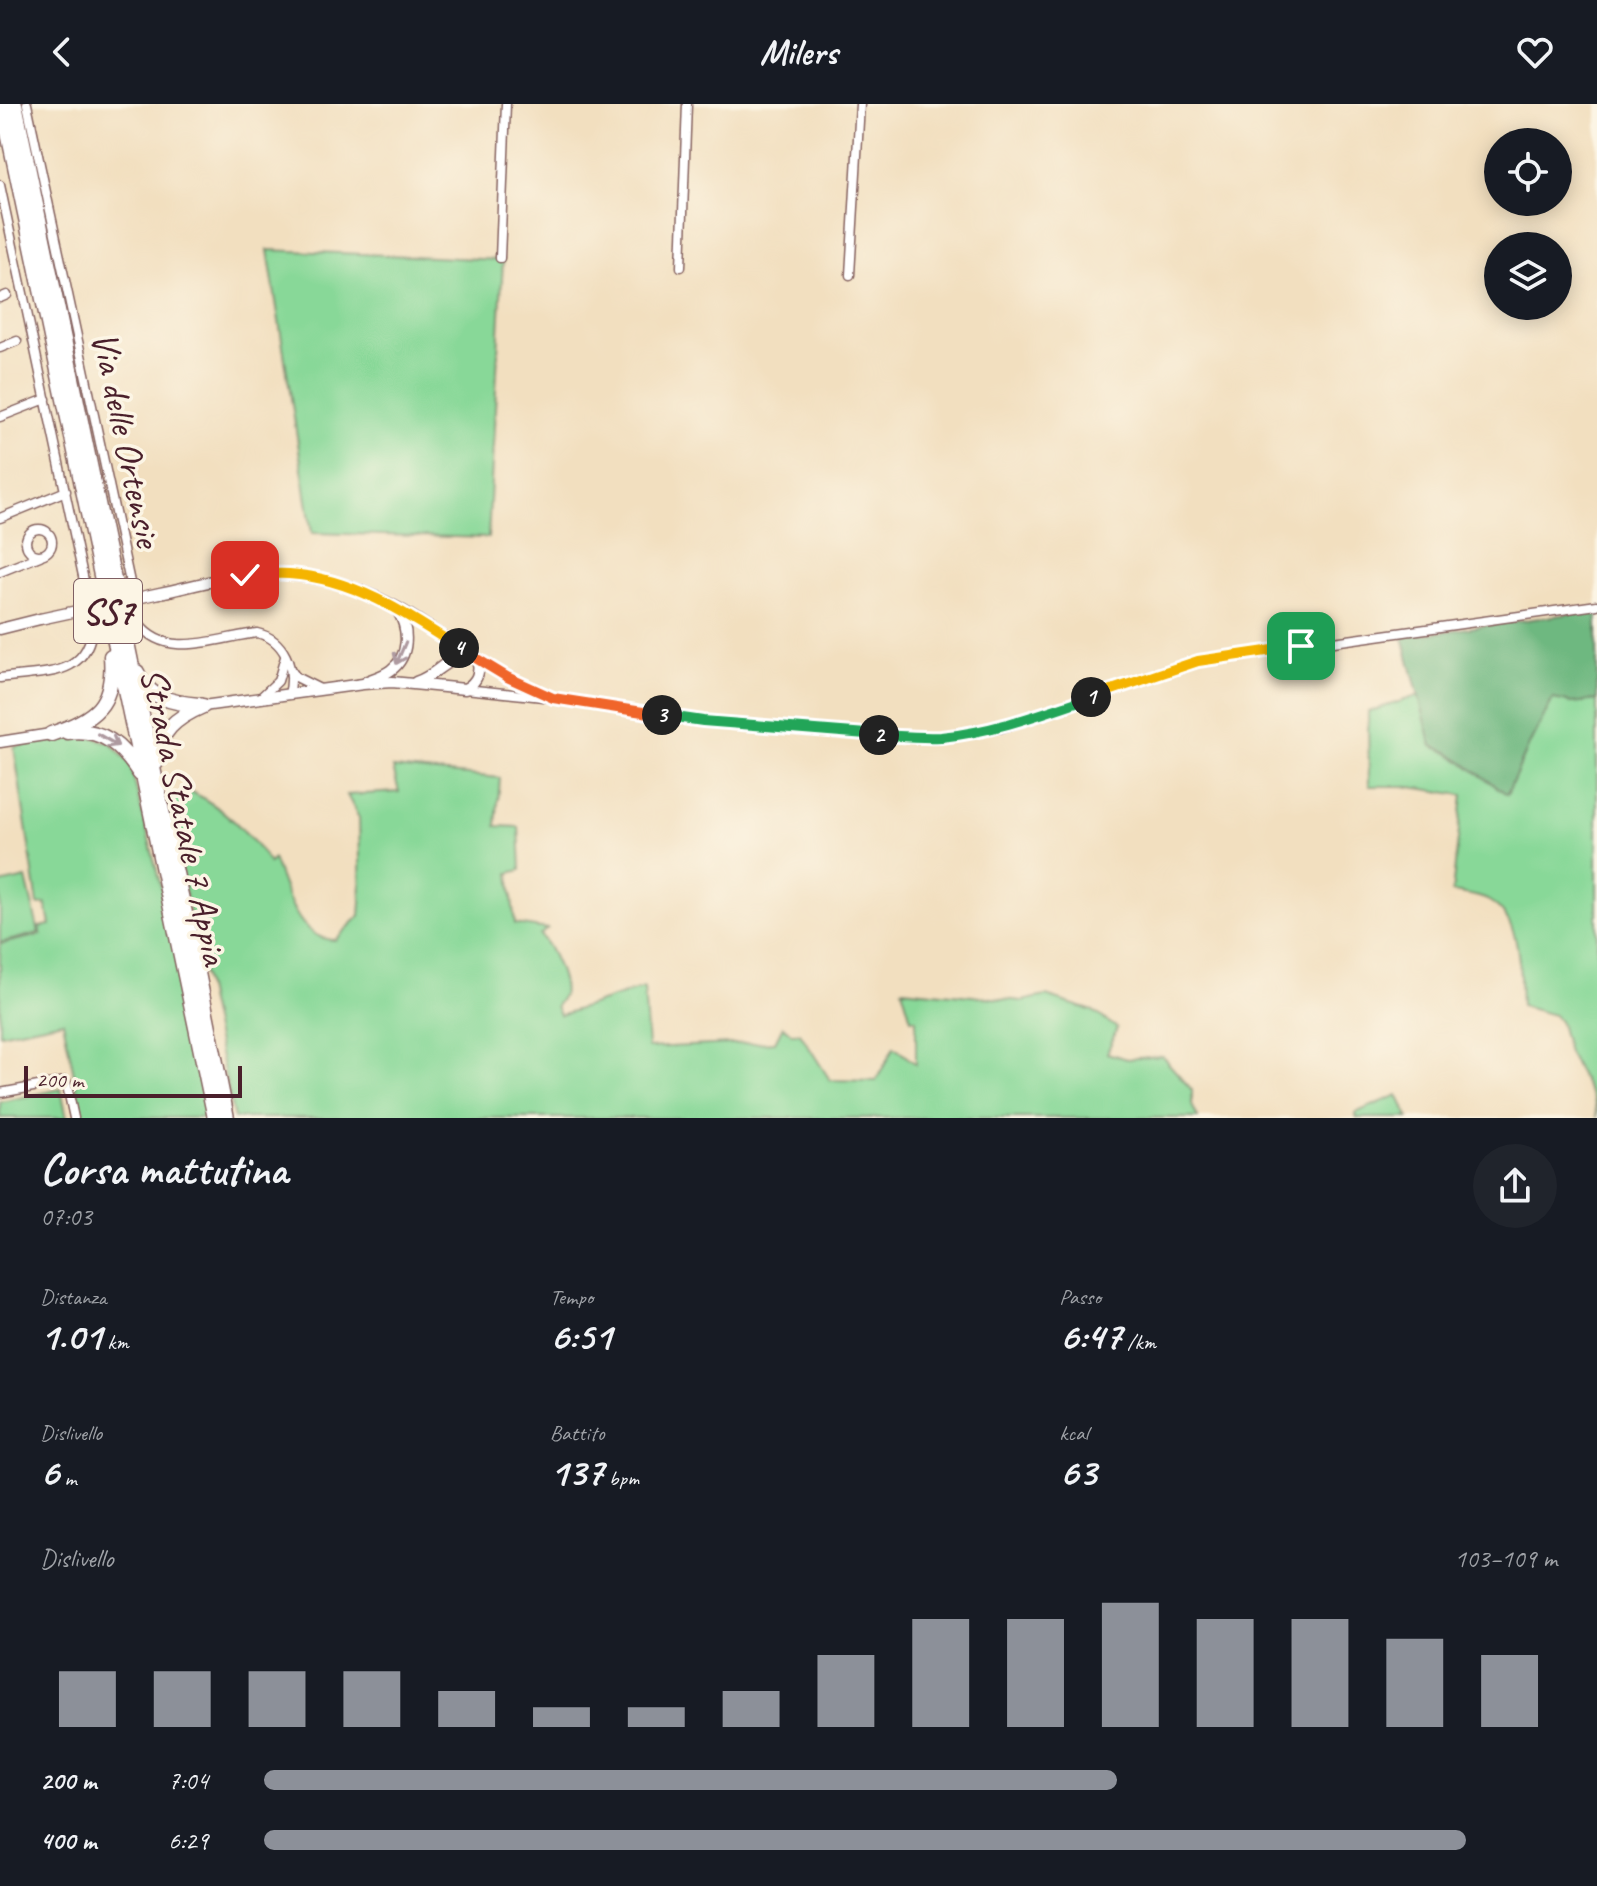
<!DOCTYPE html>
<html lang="it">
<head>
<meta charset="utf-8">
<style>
	:root { --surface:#171b24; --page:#20242c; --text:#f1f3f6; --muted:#9ea1a6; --accent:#8c9099 }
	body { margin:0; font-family:Caveat,sans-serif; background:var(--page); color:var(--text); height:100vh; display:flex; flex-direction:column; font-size:30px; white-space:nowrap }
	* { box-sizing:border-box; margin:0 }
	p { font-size:26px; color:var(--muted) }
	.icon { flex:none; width:44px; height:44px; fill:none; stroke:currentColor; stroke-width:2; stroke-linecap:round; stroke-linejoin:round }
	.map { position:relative; height:1014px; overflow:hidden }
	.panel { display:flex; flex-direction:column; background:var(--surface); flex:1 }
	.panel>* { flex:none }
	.buttons { position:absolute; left:1484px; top:24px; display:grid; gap:16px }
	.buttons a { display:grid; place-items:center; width:88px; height:88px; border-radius:50%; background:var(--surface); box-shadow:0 4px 20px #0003; font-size:40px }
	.scale { position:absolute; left:24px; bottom:20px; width:218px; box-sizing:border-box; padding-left:8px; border:4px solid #4a1f2b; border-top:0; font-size:22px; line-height:28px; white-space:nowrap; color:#4a1f2b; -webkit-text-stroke:6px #fcf5e5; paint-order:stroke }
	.pin { position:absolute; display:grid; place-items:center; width:68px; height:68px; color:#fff; margin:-34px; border-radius:16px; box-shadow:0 4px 12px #0006 }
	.km { position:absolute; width:40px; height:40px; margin:-20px; border-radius:50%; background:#222; color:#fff; font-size:22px; line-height:40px; text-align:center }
	.round { display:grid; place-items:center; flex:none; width:84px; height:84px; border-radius:42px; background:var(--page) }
	.head { display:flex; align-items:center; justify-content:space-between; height:136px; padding:0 40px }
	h1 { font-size:44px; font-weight:700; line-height:60px }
	.figures { display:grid; grid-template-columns:repeat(3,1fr); gap:12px; height:136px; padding:8px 40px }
	.figures div { display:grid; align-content:center }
	.figures b { font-size:40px; font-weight:700 }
	.figures small { font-size:22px; font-weight:400 }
	.figures p { font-size:22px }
	.chart { height:224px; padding:16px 40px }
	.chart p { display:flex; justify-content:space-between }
	.chart svg { width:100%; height:144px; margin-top:8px; stroke:var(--accent); stroke-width:6 }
	ul { padding:0 40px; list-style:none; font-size:26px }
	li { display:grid; grid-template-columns:128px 96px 1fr; align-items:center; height:60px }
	li i { height:20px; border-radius:10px; background:var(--accent) }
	header { display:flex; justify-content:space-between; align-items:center; height:104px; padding:0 40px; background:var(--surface); font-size:36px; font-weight:700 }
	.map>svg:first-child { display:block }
</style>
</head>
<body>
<header><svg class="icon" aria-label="back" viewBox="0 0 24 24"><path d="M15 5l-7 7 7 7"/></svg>Milers<svg class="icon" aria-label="heart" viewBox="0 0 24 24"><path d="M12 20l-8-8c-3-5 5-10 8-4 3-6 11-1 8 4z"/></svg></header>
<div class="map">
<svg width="1597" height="1014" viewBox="0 0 1597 1014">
	<rect width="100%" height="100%" fill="#fcf5e5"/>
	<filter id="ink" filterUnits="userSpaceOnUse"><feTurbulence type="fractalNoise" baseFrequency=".0125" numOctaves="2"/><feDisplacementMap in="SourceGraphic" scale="16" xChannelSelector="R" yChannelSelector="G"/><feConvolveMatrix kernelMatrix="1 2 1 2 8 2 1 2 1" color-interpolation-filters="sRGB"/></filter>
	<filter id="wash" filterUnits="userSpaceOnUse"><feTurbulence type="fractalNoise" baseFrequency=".006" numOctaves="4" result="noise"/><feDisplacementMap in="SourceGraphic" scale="32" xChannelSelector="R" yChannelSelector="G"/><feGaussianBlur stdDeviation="1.8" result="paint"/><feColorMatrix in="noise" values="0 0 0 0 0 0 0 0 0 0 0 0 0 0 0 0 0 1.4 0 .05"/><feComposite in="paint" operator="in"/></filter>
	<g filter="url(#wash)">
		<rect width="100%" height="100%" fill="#f2dfbf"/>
		<path fill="#88d898" stroke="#697c62" stroke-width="2" d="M268 146 503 156 488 434 312 429Z
			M1420 591 1432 642 1448 648 1507 690 1545 606 1553 594 1572 599 1597 596V1014L1594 996 1568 949 1560 919 1554 911 1521 902C1519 867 1524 817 1489 797 1479 791 1463 790 1452 788L1463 691 1404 682H1369L1368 608Z
			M80 629 111 639 130 660 171 823 212 1014H83L63 917 0 930V840L41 831 39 823 50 821 46 800 38 801 14 643Z
			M393 664 500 674 496 722 519 723 521 766 509 769 515 820 547 825 540 831C549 841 567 877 563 891 562 895 558 898 556 902L560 911 644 884 648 944 775 938 783 922 792 930 800 929 830 976 876 977 894 943 916 960V915H911L902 885 1022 897 1046 892 1093 907 1117 924 1107 949 1127 955 1162 952 1192 986V1001L1198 1014H234L165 695 192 688C225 705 249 728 269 759L273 755C286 786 296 835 335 836L360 812 361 798 359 714 347 691 399 688Z
			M26 774 39 829 0 839V780Z
			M61 985 67 1014H0V998Z
			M1398 991 1409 1014H1357L1355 1009Z"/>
		<path fill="#6eb880" stroke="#5c6c56" stroke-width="2" d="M1597 506V596L1572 599 1553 595 1529 641 1507 690 1448 648 1432 642 1403 533Z"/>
	</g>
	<g filter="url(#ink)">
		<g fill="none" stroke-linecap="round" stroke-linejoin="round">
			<defs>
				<path id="minor" d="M27 0 139 520C166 557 219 533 257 529 284 535 296 564 289 590
					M0 81 93 519C89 576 42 567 0 574
					M500 154 506 0
					M681 163 687 0
					M850 171 860 0
					M0 194 7 191
					M0 244 17 237
					M0 313 46 295
					M0 414 66 387
					M26 438a13 13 0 1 1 26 0a13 13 0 1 1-26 0Z
					M0 468 40 452
					M477 554 507 573 545 591
					M291 566 296 573 320 585
					M465 585 553 594 703 617 837 629 937 633 1001 624 1198 557 1597 501
					M260 594 278 577 285 553
					M0 989 66 977 74 1014"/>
				<path id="tertiary" d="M160 489C188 483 217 475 245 471 294 465 350 478 394 502 423 517 448 539 477 554 481 569 477 578 465 585L392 578 363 580 203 602
					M0 525 40 515
					M367 577C375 574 385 571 391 566 410 552 409 525 398 507
					M416 578C439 570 442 555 470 551
					M0 638 51 630"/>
				<path id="trunk" d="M2 0 215 1014
					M15 0 162 707 194 849 227 1014
					M137 568C146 594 174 599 199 601
					M67 628C103 623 122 642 140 670
					M51 630C95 615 115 601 111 552
					M156 659C157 628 177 613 203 602"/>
			</defs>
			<use href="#minor" stroke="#85625f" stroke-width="11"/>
			<use href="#tertiary" stroke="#85625f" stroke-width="13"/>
			<use href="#trunk" stroke="#85625f" stroke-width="17"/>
			<use href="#minor" stroke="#fff" stroke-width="8"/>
			<use href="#tertiary" stroke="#fff" stroke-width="10"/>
			<use href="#trunk" stroke="#fff" stroke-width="14"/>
			<defs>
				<path id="tertiary-bridge" d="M40 515 160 489"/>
			</defs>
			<use href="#tertiary-bridge" stroke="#85625f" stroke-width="13" stroke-linecap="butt"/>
			<use href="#tertiary-bridge" stroke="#fff" stroke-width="10"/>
		</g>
		<defs><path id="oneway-shaft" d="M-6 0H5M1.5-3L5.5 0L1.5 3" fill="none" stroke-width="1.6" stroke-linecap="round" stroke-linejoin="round" transform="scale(2)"/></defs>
		<g stroke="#ae9aa0">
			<use href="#oneway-shaft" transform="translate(401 549) rotate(113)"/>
			<use href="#oneway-shaft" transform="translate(108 636) rotate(30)"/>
		</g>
	</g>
	<g fill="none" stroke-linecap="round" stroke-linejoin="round" filter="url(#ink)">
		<defs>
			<path id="split-1" d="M1091 593 1198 557 1301 542"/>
			<path id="split-2" d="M879 631C899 632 921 634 941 633 993 628 1041 610 1091 593"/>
			<path id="split-3" d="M662 611 703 617 879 631"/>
			<path id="split-4" d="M459 544 507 573 553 594 662 611"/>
			<path id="split-5" d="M245 471C259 471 274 469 289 470 353 474 407 510 459 544"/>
		</defs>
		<use href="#split-1" stroke="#fff" stroke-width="16"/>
		<use href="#split-2" stroke="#fff" stroke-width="16"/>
		<use href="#split-3" stroke="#fff" stroke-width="16"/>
		<use href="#split-4" stroke="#fff" stroke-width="16"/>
		<use href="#split-5" stroke="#fff" stroke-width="16"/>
		<use href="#split-1" stroke="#f5b400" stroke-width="10"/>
		<use href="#split-2" stroke="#22a559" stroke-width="10"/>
		<use href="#split-3" stroke="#22a559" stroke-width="10"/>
		<use href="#split-4" stroke="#f0652b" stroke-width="10"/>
		<use href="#split-5" stroke="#f5b400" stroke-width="10"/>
	</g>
	<g text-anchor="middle" stroke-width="7" stroke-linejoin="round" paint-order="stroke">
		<rect fill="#fcf5e5" stroke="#7f5f63" stroke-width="2" x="74" y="475" width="68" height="64" rx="6"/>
		<g font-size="36" font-weight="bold" fill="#4a1f2b">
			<text x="108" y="520">SS7</text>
		</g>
		<g font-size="38" fill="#4a1f2b" stroke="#fcf5e5">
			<text transform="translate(127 335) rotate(78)" y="13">Via delle Ortensie</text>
			<text transform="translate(185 712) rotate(78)" y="13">Strada Statale 7 Appia</text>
		</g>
	</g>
</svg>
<div class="buttons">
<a><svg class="icon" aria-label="locate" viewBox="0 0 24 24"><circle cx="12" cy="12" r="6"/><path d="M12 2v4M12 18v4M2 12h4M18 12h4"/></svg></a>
<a><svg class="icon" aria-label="layers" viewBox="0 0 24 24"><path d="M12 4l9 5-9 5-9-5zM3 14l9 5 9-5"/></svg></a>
</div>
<div class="scale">200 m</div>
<div class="pin" style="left:1301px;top:542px;background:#1e9e55"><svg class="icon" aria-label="arrive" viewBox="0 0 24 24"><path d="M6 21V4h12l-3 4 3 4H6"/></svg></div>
<div class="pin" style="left:245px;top:471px;background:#d93025"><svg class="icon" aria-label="check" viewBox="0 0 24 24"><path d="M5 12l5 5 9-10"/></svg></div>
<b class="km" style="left:1091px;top:593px">1</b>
<b class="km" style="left:879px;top:631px">2</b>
<b class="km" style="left:662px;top:611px">3</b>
<b class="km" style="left:459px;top:544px">4</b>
</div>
<section class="panel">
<div class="head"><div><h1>Corsa mattutina</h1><p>07:03</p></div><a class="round"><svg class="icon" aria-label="share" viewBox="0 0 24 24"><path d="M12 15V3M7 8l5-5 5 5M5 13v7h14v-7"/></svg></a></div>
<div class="figures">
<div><p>Distanza</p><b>1.01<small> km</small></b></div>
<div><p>Tempo</p><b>6:51</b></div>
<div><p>Passo</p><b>6:47<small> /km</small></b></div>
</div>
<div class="figures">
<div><p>Dislivello</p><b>6<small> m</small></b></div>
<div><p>Battito</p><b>137<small> bpm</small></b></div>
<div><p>kcal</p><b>63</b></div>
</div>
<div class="chart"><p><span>Dislivello</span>103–109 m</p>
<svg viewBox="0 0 160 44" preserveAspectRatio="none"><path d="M5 44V27M15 44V27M25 44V27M35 44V27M45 44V33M55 44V38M65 44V38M75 44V33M85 44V22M95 44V11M105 44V11M115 44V6M125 44V11M135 44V11M145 44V17M155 44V22"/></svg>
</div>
<ul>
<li><b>200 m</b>7:04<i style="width:66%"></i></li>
<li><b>400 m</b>6:29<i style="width:93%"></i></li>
</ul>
</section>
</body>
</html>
